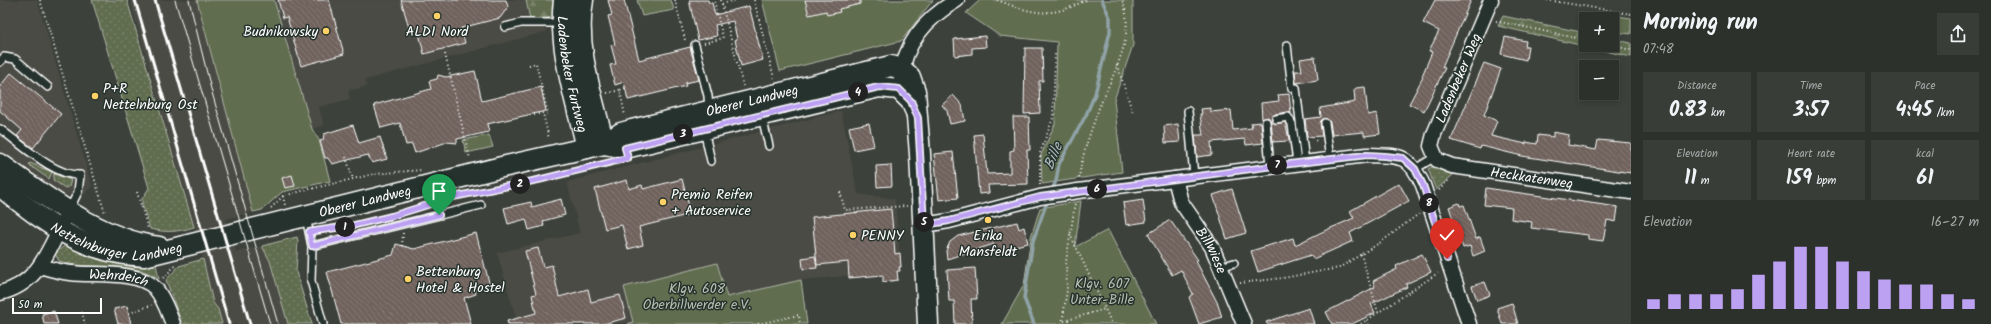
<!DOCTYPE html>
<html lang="en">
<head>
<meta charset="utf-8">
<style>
	:root { --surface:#2d312c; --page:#393d38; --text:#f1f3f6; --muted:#a7a9a9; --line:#484c48; --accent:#bca0f2 }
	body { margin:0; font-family:Kalam,sans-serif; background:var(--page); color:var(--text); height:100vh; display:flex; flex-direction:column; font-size:15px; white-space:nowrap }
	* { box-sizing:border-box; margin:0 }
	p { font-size:13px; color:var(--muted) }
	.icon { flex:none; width:22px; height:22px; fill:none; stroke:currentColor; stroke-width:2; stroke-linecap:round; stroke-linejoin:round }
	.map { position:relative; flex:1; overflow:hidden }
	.side { display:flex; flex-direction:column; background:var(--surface); width:360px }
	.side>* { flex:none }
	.controls { position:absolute; left:1579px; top:12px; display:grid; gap:8px }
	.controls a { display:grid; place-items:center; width:40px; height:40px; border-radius:0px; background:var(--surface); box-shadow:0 2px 6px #0003,0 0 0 1px var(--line); font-size:20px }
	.scale { position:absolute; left:12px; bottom:10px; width:90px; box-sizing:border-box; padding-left:4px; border:2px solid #fff; border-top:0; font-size:11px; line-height:14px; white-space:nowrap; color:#fff; -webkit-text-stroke:3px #26332d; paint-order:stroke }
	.pin { position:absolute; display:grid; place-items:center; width:34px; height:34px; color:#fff; margin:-41px -17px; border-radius:50% 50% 50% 0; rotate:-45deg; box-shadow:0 0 4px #0007 }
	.pin .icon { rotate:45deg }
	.km { position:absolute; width:20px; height:20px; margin:-10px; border-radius:50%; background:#222; color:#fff; font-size:11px; line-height:20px; text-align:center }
	.round { display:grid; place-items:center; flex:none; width:42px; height:42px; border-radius:0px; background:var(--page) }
	.headline { display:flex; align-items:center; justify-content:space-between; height:68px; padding:0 12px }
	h1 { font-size:22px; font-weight:700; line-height:30px }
	.stats { display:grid; grid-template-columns:repeat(3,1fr); gap:6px; height:68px; padding:4px 12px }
	.stats div { display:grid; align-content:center; border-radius:0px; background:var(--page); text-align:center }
	.stats b { font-size:20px; font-weight:700 }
	.stats small { font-size:11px; font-weight:400 }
	.stats p { font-size:11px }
	.chart { height:112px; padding:8px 12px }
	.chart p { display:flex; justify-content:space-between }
	.chart svg { width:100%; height:72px; margin-top:4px; stroke:var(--accent); stroke-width:6 }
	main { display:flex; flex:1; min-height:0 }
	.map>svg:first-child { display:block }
</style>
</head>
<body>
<main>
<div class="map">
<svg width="1631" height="324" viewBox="0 0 1631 324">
	<defs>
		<pattern id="grass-dots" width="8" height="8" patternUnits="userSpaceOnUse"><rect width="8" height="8" fill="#606d4f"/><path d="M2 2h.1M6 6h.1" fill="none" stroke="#788369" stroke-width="1.8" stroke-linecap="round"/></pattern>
		<pattern id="forest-firs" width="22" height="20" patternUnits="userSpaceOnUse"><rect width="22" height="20" fill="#606d4f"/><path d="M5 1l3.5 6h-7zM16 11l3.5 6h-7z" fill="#788369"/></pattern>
		<pattern id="building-back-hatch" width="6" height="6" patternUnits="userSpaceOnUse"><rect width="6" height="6" fill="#6f625c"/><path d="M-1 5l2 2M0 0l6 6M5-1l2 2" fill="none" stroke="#857a74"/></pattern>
	</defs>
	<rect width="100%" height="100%" fill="#3c413b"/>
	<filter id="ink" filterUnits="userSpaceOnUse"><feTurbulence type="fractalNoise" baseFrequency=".025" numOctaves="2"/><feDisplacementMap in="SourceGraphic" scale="8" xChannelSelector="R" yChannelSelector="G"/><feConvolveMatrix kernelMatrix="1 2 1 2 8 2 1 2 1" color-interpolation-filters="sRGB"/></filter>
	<g filter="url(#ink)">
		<path fill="#4b4b45" d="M0 0H37L92 186 83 196 57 194 0 155Z
			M130 0H197L253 212 226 219 236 252 262 246 270 261 288 324H222L218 309 213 303 207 284V273Z
			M274 0H526L530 19 548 31 365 80 367 86 348 91 350 99 319 107 324 125 312 129Z
			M841 111 858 194 895 199 901 271 801 280 727 297 717 263 624 287 633 323 518 324 497 253 580 233 567 182Z"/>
		<path fill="url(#grass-dots)" stroke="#b0b6a7" d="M92 0H127L194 227C178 232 166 233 150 229L142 204V199L149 188Z
			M30 163 52 172 49 179 29 165Z
			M1434 166 1454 172V174L1436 190 1428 169Z
			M54 174 71 180 69 187 65 188 53 180Z
			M297 237 298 241 296 272 312 324H288L270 261 262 246Z
			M64 246C74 246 83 254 93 256 112 261 136 265 156 264L159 279C133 259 87 272 59 261L55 254Z
			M203 259 213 303 218 309 222 324H182L166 280 179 266Z"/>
		<path fill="url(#forest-firs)" stroke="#b0b6a7" d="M526 0H558L556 17 530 19Z
			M1503 16 1586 33V45H1612V39L1631 43V57L1498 26Z"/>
		<path fill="#606d4f" stroke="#b0b6a7" d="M197 0H274L312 129 319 140 330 181 282 192 262 210 253 212Z
			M637 0H671L674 10 642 16Z
			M762 0H933L901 41 780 71Z
			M980 0H1133V45L1114 100 1122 172 1042 184 1041 155 1055 124 1057 42 1000 36 966 13Z
			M1617 16 1631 18V34L1615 32Z
			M489 135 493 147 466 153 463 140Z
			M1081 201 1075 247 1108 230 1156 324H1002L1024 285 1031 237 1040 208Z
			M717 263 727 297 801 280 807 324H628L633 322 624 287Z"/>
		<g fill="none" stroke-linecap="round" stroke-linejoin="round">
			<path stroke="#90a3a7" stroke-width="3.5" d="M1051 192 1056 181 1059 164 1086 115 1095 94 1110 32V18L1102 0
				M1034 324 1024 298 1033 241 1048 199"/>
		</g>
		<path fill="url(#building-back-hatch)" stroke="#fff" d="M278 0H329L344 54 301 66 287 17 283 18Z
			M401 0H506L508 7 500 18 461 28 465 43 424 54 418 29 410 31Z
			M608 0H624L639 60 690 47 699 80 685 83 686 86 628 100 624 82 615 85 610 65 616 64 611 45 615 44 608 16 612 15Z
			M689 0H708L709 3H712L715 15 749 6 763 60 741 66 735 40 737 39 733 21 715 25 717 36 698 40Z
			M805 0H860V4L839 9 840 12 827 15 826 11 809 15Z
			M1435 0H1471L1442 67 1445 68 1424 111 1409 104 1423 77 1422 76 1432 52 1429 51 1439 31 1423 23Z
			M985 36 986 47 972 48V54L955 56 954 39Z
			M1505 37 1526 41 1525 46H1528L1526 60 1501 54Z
			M1025 48H1042L1043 81H1039L1040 113 1024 114Z
			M1315 57 1318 80 1296 83 1295 71H1302L1300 59Z
			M1484 63 1501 69 1484 115 1497 121 1491 136 1526 144V142L1537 144 1538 135 1553 137V132L1569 135 1568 145 1596 150 1598 140 1631 143V173L1522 156 1481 146 1480 149 1451 140Z
			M475 71 482 101 541 87 546 111 487 124 489 132 457 139V143L447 142 415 153 412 144 406 145 400 123 381 128 374 105 431 89 429 81 437 79 438 75 446 77Z
			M11 73 61 114 33 148 17 136 22 130 0 111V86Z
			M1365 87 1368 115 1377 113 1380 134 1364 136V132L1332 135 1330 122 1325 118 1320 122 1322 136 1307 137 1305 119 1321 117 1320 108 1355 102 1354 90 1356 88Z
			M1289 94 1291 113 1287 112 1275 114 1271 119 1275 124 1285 122 1289 139 1288 141 1273 142 1271 121 1268 117 1262 119 1261 103 1279 101 1278 95Z
			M953 95 962 105 965 121 950 124 947 111 942 105Z
			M1211 108V112L1231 110 1233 130 1252 128 1251 123 1261 122 1263 143 1246 145 1245 139 1211 142 1212 155 1197 157 1195 135H1203L1200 114H1202L1201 109Z
			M1013 117H1029L1030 150H1027L1028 184 988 185 989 193 979 194 974 135 983 134 987 174 1010 173V151L1014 150Z
			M869 123 874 146 854 150 849 127Z
			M1178 124 1180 142 1165 143 1164 126Z
			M353 125 359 143 380 137 387 159 372 163 368 155 332 164 328 158H325L320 141 323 140 324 134Z
			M953 152 958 198 939 200 934 154Z
			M891 165 892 186 877 187 876 166Z
			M292 175 295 186 285 188 282 178Z
			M682 179 691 214 639 227 643 245 628 249 622 225 605 229 595 189 627 180 629 189 642 185 643 189Z
			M1399 183 1409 201 1350 233 1353 241 1313 259 1311 255 1258 272 1251 251 1293 238 1295 245 1324 231 1354 218 1350 211Z
			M1486 188 1618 207 1616 222 1607 220 1603 241 1588 239V235L1531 228 1532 222 1511 219 1512 208 1484 205Z
			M1232 189 1246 233 1227 239 1213 195Z
			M561 199 565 215 543 221 544 226 529 230 526 219 508 224 504 208 531 202 532 207Z
			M1143 200 1146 222 1126 225 1123 203Z
			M1459 203 1460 206 1464 205 1476 239 1480 237 1485 251 1473 256 1470 246 1463 248 1449 207Z
			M891 209 895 254 900 253 901 267H899L900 271H897L898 280 883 282V275L849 278 848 262 817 265 812 217Z
			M1170 220 1198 260 1196 261 1217 302 1222 317 1199 324 1189 297 1193 294 1181 270 1172 275 1148 234Z
			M1017 222 1019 229 1024 227 1028 243 995 251 994 244 947 259 946 251 950 242 958 236Z
			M476 233 490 286 475 290 476 294 464 298 471 324H341L327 272 393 255 396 244 414 249Z
			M538 248 543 267 552 265 559 297 588 289 591 302 620 295 626 318 603 324H508L507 321 536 313 532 295 536 294 525 251Z
			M1422 254 1431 272 1406 284 1407 287 1371 304 1375 313 1352 324H1332L1326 312 1375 287 1373 281 1397 269 1396 266Z
			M815 256 817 268 803 269 802 258Z
			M975 268 977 299H971L972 324H955L954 301H949L947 270Z
			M1485 282 1490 295 1477 300 1472 286Z
			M1512 303 1518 324H1502L1497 308Z
			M127 306 131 324H118L114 309Z
			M1309 308 1314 324H1267L1266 322Z
			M54 311 58 324H44L42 314Z"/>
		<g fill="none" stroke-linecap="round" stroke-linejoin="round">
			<defs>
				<path id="lane" d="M505 27 521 23H561
					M695 45 708 96 709 109
					M1287 45 1292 88H1296L1305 162
					M0 62 4 57 15 59 48 87
					M1188 111 1194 176
					M762 117 769 146
					M1276 119 1288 117 1292 124 1297 163
					M1266 122 1270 166
					M1325 123 1330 159
					M0 129C20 143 55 177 80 175L78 192 69 210
					M704 130 711 161
					M1415 169 1435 157
					M306 217 312 246 311 281 323 324
					M312 246 481 205
					M1220 267 1234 263"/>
				<g id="street">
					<path id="s1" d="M1491 0 1434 134 1431 146 1437 160 1452 166 1631 192"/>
					<path d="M901 77C905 42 928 17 957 0"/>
					<path id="s2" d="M1175 179 1181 202 1212 247 1244 324"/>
					<path d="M924 225 949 221 1040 197 1078 191 1367 155C1400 156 1408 153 1423 185L1469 324"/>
					<path id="s3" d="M40 266C50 269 60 272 71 273 93 276 138 270 155 288 164 298 168 312 173 324"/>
					<path d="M0 293C38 284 47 253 63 222"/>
				</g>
				<g id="secondary">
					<path id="s4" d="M564 0C558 49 576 100 587 148"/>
					<path d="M583 0C574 47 593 98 604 144"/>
					<path d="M604 144 625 148 879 87 899 89 911 101 916 112"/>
					<path d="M0 164C48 198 99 239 159 247"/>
					<path id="s5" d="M0 186C43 222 85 254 144 256L502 167 604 144 621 133 632 130 883 68 891 66 902 69 910 77 915 91 920 154 928 324"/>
				</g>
			</defs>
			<use href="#lane" stroke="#fff" stroke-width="10"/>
			<use href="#street" stroke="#fff" stroke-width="17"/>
			<use href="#secondary" stroke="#fff" stroke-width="23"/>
			<path stroke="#fff" stroke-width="2" stroke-dasharray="1 3" stroke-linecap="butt" d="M40 0 105 213
				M675 0 685 40 687 41
				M721 0 743 86
				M754 0 774 78
				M997 0C1034 14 1050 19 1086 0
				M1547 0 1631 14
				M722 4 736 0
				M1496 21 1586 40
				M704 43 723 38 714 0
				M1610 45 1631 50
				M445 54 470 159
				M529 65 536 63 548 114 544 115
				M1117 65 1133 113
				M625 88 620 90 625 116
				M607 93 620 90
				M534 115 543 113 549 139
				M1313 137 1315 140 1318 142
				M346 157 353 179
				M1079 178C1082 154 1091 131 1099 108 1112 76 1137 35 1122 0
				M1040 185V153L1053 118 1055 53
				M1439 190 1450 179
				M137 192 148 229
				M840 192 845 210 907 206
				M283 196 285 205
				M456 196 538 180 612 162
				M271 208 283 196 302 191 374 174 421 170
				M397 214 441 200
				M321 229 348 226
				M1070 234 1112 324
				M402 246 403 233
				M1361 254 1378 312
				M163 278 176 265
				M1240 283 1283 278 1339 268 1381 242 1420 213
				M82 312 85 324
				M129 313 152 305
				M1367 320 1369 324
				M1064 321 1105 309
				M758 324 799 315 800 324
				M1062 324 1067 290 1066 262 1075 204
				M1361 324 1438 273"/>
			<use href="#lane" stroke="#26332d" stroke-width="7"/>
			<use href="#street" stroke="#26332d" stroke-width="14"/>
			<use href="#secondary" stroke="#26332d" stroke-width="20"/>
			<path stroke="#fff" stroke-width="1" d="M175 0 270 324
				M189 0 211 89 278 324"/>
			<path stroke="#fff" stroke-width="3" d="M135 0 229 324
				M155 0 250 324"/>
		</g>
	</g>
	<g fill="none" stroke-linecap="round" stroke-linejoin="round" filter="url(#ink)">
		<defs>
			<path id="route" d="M439 215 312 246 309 232 355 225 392 216 453 197 538 180 628 158 625 148 879 87 899 89 911 101 918 118 924 225 949 221 1040 197 1281 165 1367 155 1385 156 1403 158 1415 169 1423 185 1447 259"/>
		</defs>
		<use href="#route" stroke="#fff" stroke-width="8"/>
		<use href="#route" stroke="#bca0f2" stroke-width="5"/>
	</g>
	<g fill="#ffd166" stroke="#26332d" stroke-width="1.5">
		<circle cx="437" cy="16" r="4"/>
		<circle cx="326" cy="31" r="4"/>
		<circle cx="95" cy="96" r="4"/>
		<circle cx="663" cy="202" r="4"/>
		<circle cx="988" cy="220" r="4"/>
		<circle cx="853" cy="235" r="4"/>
		<circle cx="408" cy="279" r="4"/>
	</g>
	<g text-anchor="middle" stroke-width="3" stroke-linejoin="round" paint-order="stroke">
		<g font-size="14" fill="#fff" stroke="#26332d" text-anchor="start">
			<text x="318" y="36" text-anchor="end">Budnikowsky</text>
			<text x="437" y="36" text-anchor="middle">ALDI Nord</text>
			<text x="103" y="93">P+R<tspan x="103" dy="16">Nettelnburg Ost</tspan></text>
			<text x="671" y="199">Premio Reifen<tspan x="671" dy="16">+ Autoservice</tspan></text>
			<text x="861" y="240">PENNY</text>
			<text x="988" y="240" text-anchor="middle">Erika<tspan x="988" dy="16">Mansfeldt</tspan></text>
			<text x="416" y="276">Bettenburg<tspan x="416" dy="16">Hotel &amp; Hostel</tspan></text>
		</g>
		<g font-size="14" fill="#fff" stroke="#26332d">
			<text dy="5" stroke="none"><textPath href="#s4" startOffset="75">Ladenbeker Furtweg</textPath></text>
			<text transform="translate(1458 78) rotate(-67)" y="5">Ladenbeker Weg</text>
			<text dy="5" stroke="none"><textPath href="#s5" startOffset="792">Oberer Landweg</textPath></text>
			<text dy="5" stroke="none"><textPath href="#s1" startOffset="270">Heckkatenweg</textPath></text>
			<text dy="5" stroke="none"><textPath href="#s5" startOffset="391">Oberer Landweg</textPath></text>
			<text dy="5" stroke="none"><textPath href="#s5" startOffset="134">Nettelnburger Landweg</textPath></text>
			<text dy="5" stroke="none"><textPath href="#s2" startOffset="81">Billwiese</textPath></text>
			<text dy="5" stroke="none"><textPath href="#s3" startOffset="80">Wehrdeich</textPath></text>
		</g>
		<g font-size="14" fill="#b7bdb0" stroke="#26332d">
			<text x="1102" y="288">Klgv. 607<tspan x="1102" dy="16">Unter-Bille</tspan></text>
			<text x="697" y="293">Klgv. 608<tspan x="697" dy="16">Oberbillwerder e.V.</tspan></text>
		</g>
		<g font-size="15" font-style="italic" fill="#acbabd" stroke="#26332d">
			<text transform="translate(1053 156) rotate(-68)" y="5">Bille</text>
		</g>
	</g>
</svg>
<div class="controls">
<a>+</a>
<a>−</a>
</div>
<div class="scale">50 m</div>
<div class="pin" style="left:439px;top:215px;background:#1e9e55"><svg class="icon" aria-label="arrive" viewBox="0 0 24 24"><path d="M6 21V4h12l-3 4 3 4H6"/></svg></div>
<div class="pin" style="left:1447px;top:259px;background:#d93025"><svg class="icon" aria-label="check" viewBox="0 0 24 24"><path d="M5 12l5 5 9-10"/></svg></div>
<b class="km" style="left:345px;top:227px">1</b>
<b class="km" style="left:520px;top:184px">2</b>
<b class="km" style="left:683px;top:134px">3</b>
<b class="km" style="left:858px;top:92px">4</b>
<b class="km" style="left:924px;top:222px">5</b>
<b class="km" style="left:1097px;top:189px">6</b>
<b class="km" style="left:1277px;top:165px">7</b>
<b class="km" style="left:1429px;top:203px">8</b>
</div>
<section class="side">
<div class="headline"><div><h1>Morning run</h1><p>07:48</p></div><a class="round"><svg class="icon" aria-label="share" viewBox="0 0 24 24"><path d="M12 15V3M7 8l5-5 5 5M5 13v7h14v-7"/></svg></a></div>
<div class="stats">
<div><p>Distance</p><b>0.83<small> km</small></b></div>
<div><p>Time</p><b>3:57</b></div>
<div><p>Pace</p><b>4:45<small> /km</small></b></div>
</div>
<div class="stats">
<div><p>Elevation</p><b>11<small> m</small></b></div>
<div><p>Heart rate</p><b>159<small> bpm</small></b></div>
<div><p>kcal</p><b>61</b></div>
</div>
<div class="chart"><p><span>Elevation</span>16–27 m</p>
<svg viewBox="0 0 160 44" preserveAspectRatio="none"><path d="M5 44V38M15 44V35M25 44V35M35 44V35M45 44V32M55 44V23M65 44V15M75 44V6M85 44V6M95 44V15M105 44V21M115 44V26M125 44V29M135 44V29M145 44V35M155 44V38"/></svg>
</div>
</section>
</main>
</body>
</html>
